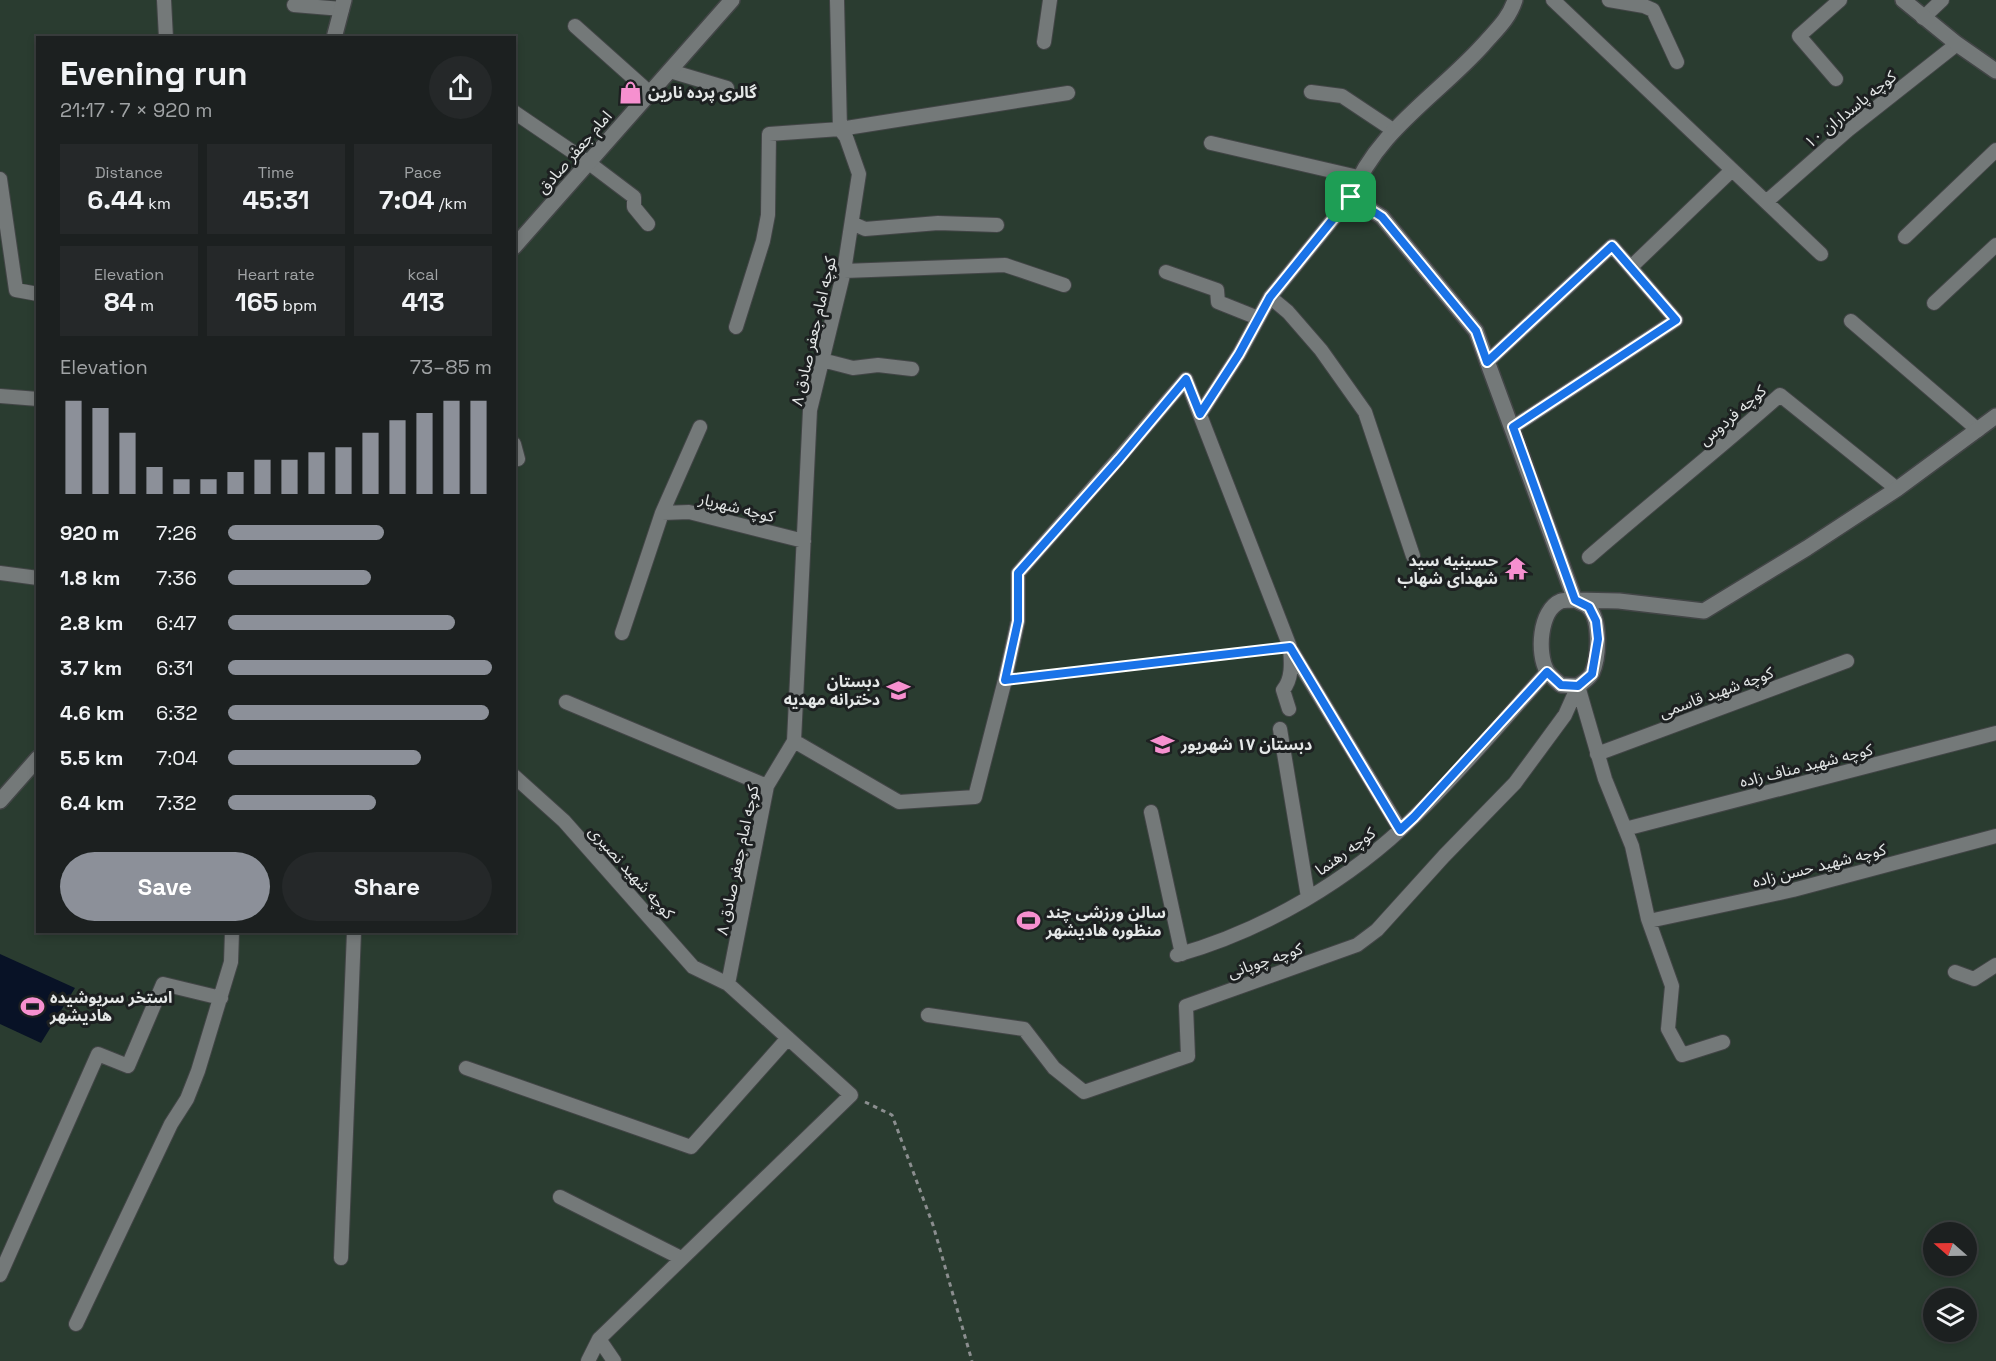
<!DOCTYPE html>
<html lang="en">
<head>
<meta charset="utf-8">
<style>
	:root { --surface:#1c2020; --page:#252829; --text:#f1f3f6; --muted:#a0a3a5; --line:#3a3e3e; --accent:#8c9099 }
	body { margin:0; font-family:"Space Grotesk","Noto Sans Arabic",sans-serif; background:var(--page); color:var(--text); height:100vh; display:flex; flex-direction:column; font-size:22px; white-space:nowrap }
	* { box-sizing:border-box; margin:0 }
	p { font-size:20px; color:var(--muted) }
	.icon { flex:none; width:33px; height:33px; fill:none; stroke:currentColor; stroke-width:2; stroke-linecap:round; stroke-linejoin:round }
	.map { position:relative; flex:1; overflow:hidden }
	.sheet { position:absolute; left:36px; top:36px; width:480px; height:897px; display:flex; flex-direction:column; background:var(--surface); border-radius:0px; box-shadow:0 3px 9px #0003,0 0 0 2px var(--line) }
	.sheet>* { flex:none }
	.needle { width:39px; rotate:290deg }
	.tools { position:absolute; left:1923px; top:1222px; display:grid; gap:12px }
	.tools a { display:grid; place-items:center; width:54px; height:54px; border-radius:50%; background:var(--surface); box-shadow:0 3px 9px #0003,0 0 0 2px var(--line); font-size:30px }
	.pin { position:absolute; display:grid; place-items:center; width:51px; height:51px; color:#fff; margin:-26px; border-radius:12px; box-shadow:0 3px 9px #0006 }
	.round { display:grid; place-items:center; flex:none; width:63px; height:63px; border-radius:32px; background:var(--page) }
	.overview { display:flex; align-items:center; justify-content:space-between; height:102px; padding:0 24px }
	h1 { font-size:33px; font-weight:800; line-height:45px }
	.stats { display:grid; grid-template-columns:repeat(3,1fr); gap:9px; height:102px; padding:6px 24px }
	.stats div { display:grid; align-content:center; border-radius:0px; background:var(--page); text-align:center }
	.stats b { font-size:26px; font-weight:800 }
	.stats small { font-size:16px; font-weight:400 }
	.stats p { font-size:16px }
	.chart { height:168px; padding:12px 24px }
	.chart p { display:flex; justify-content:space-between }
	.chart svg { width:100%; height:108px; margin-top:6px; stroke:var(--accent); stroke-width:6 }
	.primary-button { display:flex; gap:12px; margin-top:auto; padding:12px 24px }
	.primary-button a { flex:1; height:69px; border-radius:36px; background:var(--accent); color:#fff; font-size:24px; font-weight:800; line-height:69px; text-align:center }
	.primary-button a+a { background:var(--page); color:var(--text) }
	ul { padding:0 24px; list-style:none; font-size:20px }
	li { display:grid; grid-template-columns:96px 72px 1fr; align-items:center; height:45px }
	li i { height:15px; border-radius:8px; background:var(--accent) }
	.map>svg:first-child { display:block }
</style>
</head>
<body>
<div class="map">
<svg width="1996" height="1361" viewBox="0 0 1996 1361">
	<rect width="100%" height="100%" fill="#262a2b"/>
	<path fill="#2a3c30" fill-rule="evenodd" d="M0 0H1996V1361H0ZM38 38H514V932H38ZM1934 1233H1966V1266H1934ZM1934 1299H1966V1332H1934Z"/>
	<path fill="#081226" d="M0 954 75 988 41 1043 0 1024Z"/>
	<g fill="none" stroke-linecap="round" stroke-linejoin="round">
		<defs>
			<path id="lane" d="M1005 680 1290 647"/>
			<path id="street" d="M164 0 166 38
				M1553 0 1821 254
				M1609 0 1644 6 1653 10 1677 62
				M294 5 342 9
				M1923 18 1942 0
				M575 26 650 93
				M1044 42 1050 0
				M670 71 727 88
				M1836 79 1799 36 1840 0
				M1311 92 1342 96 1393 130
				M514 112 589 163 634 197V207L648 224
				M1211 143 1358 177
				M0 179 16 290 38 294
				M1766 202 1848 130 1957 44
				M852 223 865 229 938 223 997 225
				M1905 237 1996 150
				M1631 267 1732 170
				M844 271 1005 265 1064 285
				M1166 272 1217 290 1218 302 1258 318
				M1270 297 1288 312 1321 350 1365 412 1413 556
				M1934 303 1996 245
				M1851 321 1978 430
				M736 327 763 241 768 215 769 134 840 129 1068 93
				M822 360 853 368 878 365 912 369
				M1487 362 1612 246 1676 320 1513 427
				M0 396 38 399
				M1200 414 1239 354 1270 297 1351 197
				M514 444 518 459
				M662 513 689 512 804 541
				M1589 557C1652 502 1718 450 1780 395L1897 489
				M0 573 38 578
				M622 633 662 513 700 427
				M1292 651 1400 829
				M1578 686 1605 779 1632 846 1648 919 1672 986 1668 1029 1682 1055 1723 1042
				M566 702 767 786
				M1280 729 1308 897
				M794 741 899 802 975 797 1005 680 1018 621V573L1119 458 1186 379 1290 647C1291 661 1293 678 1283 690L1289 709
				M1597 754 1847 661
				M514 776 564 821 693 967 728 984
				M1151 812 1182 954
				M1625 829 1996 733
				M1649 921 1793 890 1996 836
				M1177 955C1265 930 1350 880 1415 816 1461 771 1503 720 1547 672
				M1955 972 1974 979 1996 965
				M928 1015 1024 1029 1054 1068 1084 1092 1188 1056 1186 1006 1357 945 1377 930 1444 856 1515 783 1565 715 1578 686
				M466 1068 691 1147 788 1038
				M560 1197 681 1258
				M341 1258 354 932
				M0 1275 98 1054 128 1066 163 984 221 998
				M76 1324 171 1124 187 1099 198 1071 231 962 232 932
				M588 1361 599 1339
				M614 1361 599 1339 851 1095 728 984 767 786 794 741 810 410 844 271 859 174 846 137 840 129 837 0"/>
			<path id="secondary" d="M1515 0C1509 19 1496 30 1483 45 1438 95 1375 132 1351 197L1382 217 1476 331 1575 600 1619 601 1704 611 1807 548 1897 489 1996 416
				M1903 0 1957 44 1996 71
				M334 38 344 0
				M514 247 732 0
				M1575 600C1579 602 1585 604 1588 607 1601 619 1599 658 1592 673 1590 678 1583 682 1578 686L1561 685C1557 681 1550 676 1547 671 1537 654 1539 610 1561 601 1565 600 1571 600 1575 600Z
				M0 801 38 758"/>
		</defs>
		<use href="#lane" stroke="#424546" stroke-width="10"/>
		<use href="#street" stroke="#424546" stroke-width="16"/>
		<use href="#secondary" stroke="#424546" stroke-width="18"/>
		<path stroke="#8b8e8f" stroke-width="3" stroke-dasharray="4.5 4.5" stroke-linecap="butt" d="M865 1102 892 1115 933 1225 972 1361"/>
		<use href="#lane" stroke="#747979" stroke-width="7"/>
		<use href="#street" stroke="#747979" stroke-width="14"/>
		<use href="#secondary" stroke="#747979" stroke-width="15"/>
	</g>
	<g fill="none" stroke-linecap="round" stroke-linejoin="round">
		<defs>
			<path id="route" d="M1351 197 1382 217 1476 331 1487 362 1612 246 1676 320 1513 427 1575 600 1589 607 1596 621 1598 639 1592 674 1578 686 1561 685 1547 672 1414 817 1400 830 1290 647 1005 680 1018 621V573L1119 459 1186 379 1200 414 1239 354 1270 297Z"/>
		</defs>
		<use href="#route" stroke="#fff" stroke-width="12"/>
		<use href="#route" stroke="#1a73e8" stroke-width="8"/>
	</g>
	<defs>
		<symbol id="shop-bare" viewBox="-9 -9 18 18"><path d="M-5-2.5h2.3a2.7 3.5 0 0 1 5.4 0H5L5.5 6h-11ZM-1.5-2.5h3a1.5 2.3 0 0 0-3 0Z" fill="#f690cf" stroke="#1d2021" stroke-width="2.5" paint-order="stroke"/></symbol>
		<symbol id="temple-bare" viewBox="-9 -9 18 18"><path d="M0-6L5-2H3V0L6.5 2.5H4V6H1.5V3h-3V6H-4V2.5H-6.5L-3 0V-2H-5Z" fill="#f690cf" stroke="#1d2021" stroke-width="2.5" paint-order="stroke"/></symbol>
		<symbol id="school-bare" viewBox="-9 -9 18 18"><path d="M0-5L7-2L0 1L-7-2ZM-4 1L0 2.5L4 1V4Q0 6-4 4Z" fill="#f690cf" stroke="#1d2021" stroke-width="2.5" paint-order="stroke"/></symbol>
		<symbol id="stadium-bare" viewBox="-9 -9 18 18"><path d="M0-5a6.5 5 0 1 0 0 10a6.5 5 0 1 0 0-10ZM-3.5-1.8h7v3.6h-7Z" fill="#f690cf" stroke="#1d2021" stroke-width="2.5" paint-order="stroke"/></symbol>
	</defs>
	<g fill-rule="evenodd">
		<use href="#shop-bare" x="614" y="76" width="33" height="33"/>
		<use href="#temple-bare" x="1500" y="552" width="33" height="33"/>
		<use href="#school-bare" x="882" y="674" width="33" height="33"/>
		<use href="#school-bare" x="1146" y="728" width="33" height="33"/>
		<use href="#stadium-bare" x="1012" y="904" width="33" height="33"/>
		<use href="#stadium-bare" x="16" y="990" width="33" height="33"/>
	</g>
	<g text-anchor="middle" stroke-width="6" stroke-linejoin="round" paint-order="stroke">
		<g font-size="16" font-weight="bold" fill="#e4e7e7" stroke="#1d2021" text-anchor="start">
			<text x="648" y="98">گالری پرده نارین</text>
			<text x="1498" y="566" text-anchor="end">حسینیه سید<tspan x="1498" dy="18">شهدای شهاب</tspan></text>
			<text x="880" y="687" text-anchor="end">دبستان<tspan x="880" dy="18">دخترانه مهدیه</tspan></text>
			<text x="1181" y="750">دبستان ۱۷ شهریور</text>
			<text x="1046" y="918">سالن ورزشی چند<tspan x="1046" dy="18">منظوره هادیشهر</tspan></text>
			<text x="50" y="1003">استخر سرپوشیده<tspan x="50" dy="18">هادیشهر</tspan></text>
		</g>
		<g font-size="16" fill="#e4e7e7" stroke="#1d2021">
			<text transform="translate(1850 109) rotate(-39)" y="6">کوچه پاسداران ۱۰</text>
			<text transform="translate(574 152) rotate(-49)" y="6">امام جعفر صادق</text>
			<text transform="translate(813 331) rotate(-77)" y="6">کوچه امام جعفر صادق ۸</text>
			<text transform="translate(1732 415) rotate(-41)" y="6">کوچه فردوس</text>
			<text transform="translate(737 507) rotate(14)" y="6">کوچه شهریار</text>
			<text transform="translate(1716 692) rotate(-20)" y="6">کوچه شهید قاسمی</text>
			<text transform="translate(1806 765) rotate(-14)" y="6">کوچه شهید مناف زاده</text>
			<text transform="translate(1345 851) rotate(-36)" y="6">کوچه رهنما</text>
			<text transform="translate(737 860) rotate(-78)" y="6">کوچه امام جعفر صادق ۸</text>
			<text transform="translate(1819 865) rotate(-14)" y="6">کوچه شهید حسن زاده</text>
			<text transform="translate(632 872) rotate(48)" y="6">کوچه شهید نصیری</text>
			<text transform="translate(1265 960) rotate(-19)" y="6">کوچه چوپانی</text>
		</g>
	</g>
</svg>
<div class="tools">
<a><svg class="needle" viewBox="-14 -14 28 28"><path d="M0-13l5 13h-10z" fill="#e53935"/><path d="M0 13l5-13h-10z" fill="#a0a3a5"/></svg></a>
<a><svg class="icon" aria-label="layers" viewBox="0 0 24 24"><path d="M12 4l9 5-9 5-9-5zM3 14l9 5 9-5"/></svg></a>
</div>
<div class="pin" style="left:1351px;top:197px;background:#1e9e55"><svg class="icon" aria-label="arrive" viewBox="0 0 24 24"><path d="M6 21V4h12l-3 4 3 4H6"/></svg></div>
<section class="sheet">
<div class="overview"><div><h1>Evening run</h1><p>21:17 · 7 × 920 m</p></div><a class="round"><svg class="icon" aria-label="share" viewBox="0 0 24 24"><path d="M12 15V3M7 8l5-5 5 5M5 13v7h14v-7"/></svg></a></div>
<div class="stats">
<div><p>Distance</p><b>6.44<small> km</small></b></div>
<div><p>Time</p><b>45:31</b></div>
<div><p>Pace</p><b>7:04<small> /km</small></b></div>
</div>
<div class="stats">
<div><p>Elevation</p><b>84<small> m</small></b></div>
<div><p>Heart rate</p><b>165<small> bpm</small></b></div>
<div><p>kcal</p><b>413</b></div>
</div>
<div class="chart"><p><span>Elevation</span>73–85 m</p>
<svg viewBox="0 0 160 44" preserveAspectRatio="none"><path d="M5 44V6M15 44V9M25 44V19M35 44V33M45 44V38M55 44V38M65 44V35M75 44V30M85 44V30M95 44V27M105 44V25M115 44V19M125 44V14M135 44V11M145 44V6M155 44V6"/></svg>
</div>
<ul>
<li><b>920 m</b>7:26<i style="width:59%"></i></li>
<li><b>1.8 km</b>7:36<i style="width:54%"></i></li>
<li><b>2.8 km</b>6:47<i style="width:86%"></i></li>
<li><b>3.7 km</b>6:31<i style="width:100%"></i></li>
<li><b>4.6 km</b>6:32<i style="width:99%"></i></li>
<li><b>5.5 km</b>7:04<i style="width:73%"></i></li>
<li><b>6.4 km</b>7:32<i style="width:56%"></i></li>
</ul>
<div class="primary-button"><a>Save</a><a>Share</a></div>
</section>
</div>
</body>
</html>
